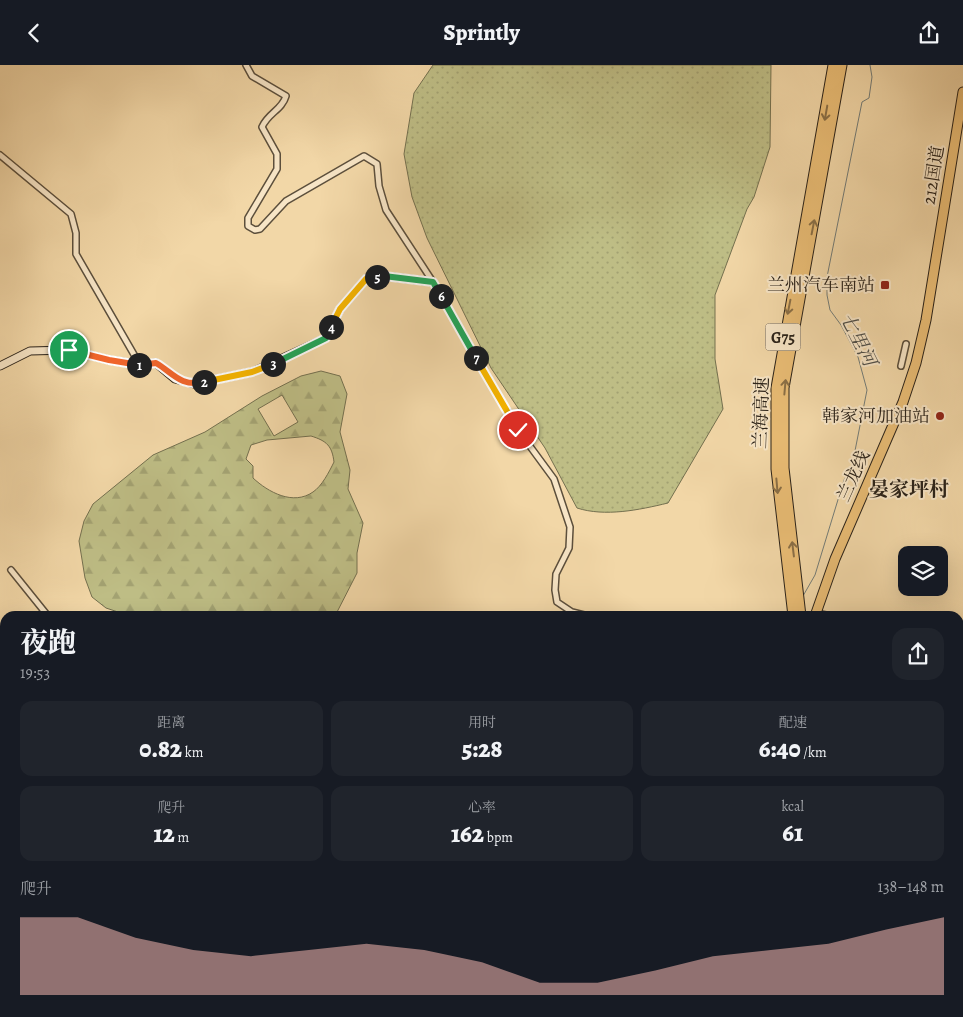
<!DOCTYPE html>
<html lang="zh">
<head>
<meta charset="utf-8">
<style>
	:root { --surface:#171b24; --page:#20242c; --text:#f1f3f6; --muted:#9ea1a6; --accent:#c59692 }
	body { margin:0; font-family:Alegreya,"Noto Serif SC",serif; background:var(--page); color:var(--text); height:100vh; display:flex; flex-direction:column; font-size:19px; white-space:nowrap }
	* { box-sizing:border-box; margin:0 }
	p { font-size:16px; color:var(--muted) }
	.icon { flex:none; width:28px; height:28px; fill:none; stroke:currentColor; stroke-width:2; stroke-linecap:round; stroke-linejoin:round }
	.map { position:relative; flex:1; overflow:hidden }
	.side { position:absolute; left:0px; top:546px; width:964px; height:406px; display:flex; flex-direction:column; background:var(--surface); border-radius:15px 15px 0 0; box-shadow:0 5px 20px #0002 }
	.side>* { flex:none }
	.buttons { position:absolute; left:898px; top:481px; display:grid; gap:10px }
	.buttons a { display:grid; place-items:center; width:50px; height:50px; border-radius:10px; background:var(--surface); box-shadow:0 5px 20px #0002; font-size:25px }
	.pin { position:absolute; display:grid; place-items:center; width:42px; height:42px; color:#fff; margin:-21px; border:2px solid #fff; border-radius:50%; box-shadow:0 1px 5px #0007 }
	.km { position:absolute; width:25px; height:25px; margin:-12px; border-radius:50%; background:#222; color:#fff; font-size:14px; line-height:25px; text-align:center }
	.round { display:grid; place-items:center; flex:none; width:52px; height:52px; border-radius:15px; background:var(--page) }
	.summary { display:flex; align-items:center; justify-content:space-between; height:85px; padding:0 20px }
	h1 { font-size:28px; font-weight:800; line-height:38px }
	.metrics { display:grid; grid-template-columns:repeat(3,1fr); gap:8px; height:85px; padding:5px 20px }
	.metrics div { display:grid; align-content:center; border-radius:12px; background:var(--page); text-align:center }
	.metrics b { font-size:25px; font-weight:800 }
	.metrics small { font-size:14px; font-weight:400 }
	.metrics p { font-size:14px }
	.chart { height:140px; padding:10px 20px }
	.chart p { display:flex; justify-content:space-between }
	.chart svg { width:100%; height:90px; margin-top:5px; fill:var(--accent); opacity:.7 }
	header { display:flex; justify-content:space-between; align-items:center; height:65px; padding:0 20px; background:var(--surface); font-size:22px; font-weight:800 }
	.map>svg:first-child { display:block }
</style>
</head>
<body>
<header><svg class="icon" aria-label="back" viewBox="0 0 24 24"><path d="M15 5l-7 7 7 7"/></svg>Sprintly<svg class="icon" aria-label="share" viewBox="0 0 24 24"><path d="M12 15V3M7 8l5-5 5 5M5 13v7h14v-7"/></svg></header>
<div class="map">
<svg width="963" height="952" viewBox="0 0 963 952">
	<defs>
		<pattern id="forest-firs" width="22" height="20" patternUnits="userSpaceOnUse" patternTransform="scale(1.25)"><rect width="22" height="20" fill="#bebd85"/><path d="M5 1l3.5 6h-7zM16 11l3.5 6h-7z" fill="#a3a272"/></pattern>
		<pattern id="park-dots" width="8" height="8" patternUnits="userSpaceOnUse" patternTransform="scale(1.25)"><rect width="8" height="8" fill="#bebd85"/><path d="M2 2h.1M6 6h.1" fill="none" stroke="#a3a272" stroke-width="1.8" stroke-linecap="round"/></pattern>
	</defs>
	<rect width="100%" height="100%" fill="#f2d7a7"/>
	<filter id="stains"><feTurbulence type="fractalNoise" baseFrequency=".004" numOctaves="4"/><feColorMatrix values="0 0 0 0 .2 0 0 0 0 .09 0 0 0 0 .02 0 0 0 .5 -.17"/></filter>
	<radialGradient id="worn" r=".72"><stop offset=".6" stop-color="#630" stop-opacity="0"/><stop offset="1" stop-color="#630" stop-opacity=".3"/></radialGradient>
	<path fill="url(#forest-firs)" stroke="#74704f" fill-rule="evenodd" d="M321 306 340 311 347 329 340 367 350 405 348 424 363 458 357 488V508L335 551H130L106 543 92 532 85 513 79 476 84 456 93 439 153 390 205 367 262 331 301 311ZM282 330 298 357 274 371 258 344ZM311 371C327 376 332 381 334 397 329 407 322 421 313 427 293 441 268 427 253 413V401L246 394 251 380 267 375Z"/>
	<path fill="url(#park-dots)" stroke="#74704f" d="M433 0H771L770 82 754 132 747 144 715 230V294L723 344 668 438C639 445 605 452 577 443L545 383 491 303 427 173 412 132 404 89 414 28Z"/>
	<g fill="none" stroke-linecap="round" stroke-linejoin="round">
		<path stroke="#727b77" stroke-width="1" d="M803 531 815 510 844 415 852 401 867 325 858 292 841 260 830 245 827 230V212L862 37 869 33 872 12 870 0
			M558 952 574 948"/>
		<defs>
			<path id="street" d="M246 0 252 11 286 31C282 45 268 48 262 62L277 89V104L248 153V161L255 165 260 164 286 136 364 91 377 99 379 121 386 145 433 217 518 365 554 414 570 462 569 483 556 509 555 525 557 537 572 547 588 551
				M0 90 71 149 76 168V189L140 300
				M901 301 906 279
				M11 505 48 551
				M816 548 831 551
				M959 697 963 698
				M0 745 5 739
				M0 831 5 826
				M959 847 963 848
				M0 924 5 923
				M959 945 963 940
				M18 948 20 952
				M140 948 142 952
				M148 948 150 952
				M158 952 163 948
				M512 952 518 948
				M596 952 599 948
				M952 952 956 948"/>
			<path id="secondary" d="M0 301 30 286 69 285 109 295 140 300 156 298 175 314 194 319 252 307 326 273 340 244 366 214 384 211 433 217"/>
			<path id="highway" d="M793 551 776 404V323L833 0
				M801 551 784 403V323L842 0
				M815 551 835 494 903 337 916 298 926 255 963 27
				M728 952 730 948
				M737 952 739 948"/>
		</defs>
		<use href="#street" stroke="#5c4f3c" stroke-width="8"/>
		<use href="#secondary" stroke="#2a2219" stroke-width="9"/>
		<use href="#highway" stroke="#2a2219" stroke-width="11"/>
		<use href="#street" stroke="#f7e5c6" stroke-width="5"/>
		<use href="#secondary" stroke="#f7e5c6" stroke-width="7"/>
		<use href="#highway" stroke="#e9bc74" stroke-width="9"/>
	</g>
	<defs><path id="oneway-shaft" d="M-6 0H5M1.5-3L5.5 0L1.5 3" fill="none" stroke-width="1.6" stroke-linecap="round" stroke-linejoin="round" transform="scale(1.25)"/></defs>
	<g stroke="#8a6f46">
		<use href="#oneway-shaft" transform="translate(826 48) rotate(100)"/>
		<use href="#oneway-shaft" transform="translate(813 162) rotate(-79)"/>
		<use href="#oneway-shaft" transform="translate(789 242) rotate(101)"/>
		<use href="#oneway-shaft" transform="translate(785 322) rotate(-85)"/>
		<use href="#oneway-shaft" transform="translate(777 421) rotate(85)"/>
		<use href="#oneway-shaft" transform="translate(793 484) rotate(-97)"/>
	</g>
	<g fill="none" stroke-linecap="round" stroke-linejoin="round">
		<defs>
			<path id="split-1" d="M69 285 109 295 139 300"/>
			<path id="split-2" d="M139 300 156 298C173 308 180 322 204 317"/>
			<path id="split-3" d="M204 317 252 307 273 299"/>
			<path id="split-4" d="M273 299 326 273 331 262"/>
			<path id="split-5" d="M331 262 340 244 366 214 377 212"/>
			<path id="split-6" d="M377 212 384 211 433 217 441 231"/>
			<path id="split-7" d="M441 231 476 293"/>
			<path id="split-8" d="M476 293 518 365"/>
		</defs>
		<use href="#split-1" stroke="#fff" stroke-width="10"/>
		<use href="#split-2" stroke="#fff" stroke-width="10"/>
		<use href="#split-3" stroke="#fff" stroke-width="10"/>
		<use href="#split-4" stroke="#fff" stroke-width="10"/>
		<use href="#split-5" stroke="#fff" stroke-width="10"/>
		<use href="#split-6" stroke="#fff" stroke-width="10"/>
		<use href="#split-7" stroke="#fff" stroke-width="10"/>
		<use href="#split-8" stroke="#fff" stroke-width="10"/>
		<use href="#split-1" stroke="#f0652b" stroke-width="6"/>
		<use href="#split-2" stroke="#f0652b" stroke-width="6"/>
		<use href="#split-3" stroke="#f5b400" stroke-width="6"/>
		<use href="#split-4" stroke="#22a559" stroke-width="6"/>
		<use href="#split-5" stroke="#f5b400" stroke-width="6"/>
		<use href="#split-6" stroke="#22a559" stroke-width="6"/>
		<use href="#split-7" stroke="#22a559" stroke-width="6"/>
		<use href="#split-8" stroke="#f5b400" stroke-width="6"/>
	</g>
	<g fill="#8f2418" stroke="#f7e5c6" stroke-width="2">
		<rect x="880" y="215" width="10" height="10" rx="2.5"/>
		<circle cx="940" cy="351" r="5"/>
	</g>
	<g text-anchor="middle" stroke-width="4" stroke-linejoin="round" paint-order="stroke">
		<rect fill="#f7e5c6" stroke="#685c4d" stroke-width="1" x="765.5" y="258.5" width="35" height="27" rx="4"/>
		<g font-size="16" font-weight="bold" fill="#2a2219">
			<text x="783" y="278">G75</text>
		</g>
		<g font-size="18" fill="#2a2219" stroke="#f7e5c6">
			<text transform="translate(933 110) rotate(-81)" y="6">212国道</text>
			<text transform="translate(761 348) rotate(-88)" y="6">兰海高速</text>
			<text transform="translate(853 411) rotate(-66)" y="6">兰龙线</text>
		</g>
		<g font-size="18" fill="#2a2219" stroke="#f7e5c6" text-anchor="end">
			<text x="875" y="226">兰州汽车南站</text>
			<text x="930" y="357">韩家河加油站</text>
		</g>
		<g font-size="19" font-style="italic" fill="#4e4e48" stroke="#f7e5c6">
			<text transform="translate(859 274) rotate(63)" y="7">七里河</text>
		</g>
		<g font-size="20" font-weight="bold" fill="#2a2219" stroke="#f7e5c6">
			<text x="909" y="431">晏家坪村</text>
		</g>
	</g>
	<rect width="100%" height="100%" filter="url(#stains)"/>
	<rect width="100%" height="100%" fill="url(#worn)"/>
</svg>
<div class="buttons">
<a><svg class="icon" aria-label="layers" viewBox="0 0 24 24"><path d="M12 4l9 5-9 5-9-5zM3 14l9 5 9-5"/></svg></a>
</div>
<div class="pin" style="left:69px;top:285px;background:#1e9e55"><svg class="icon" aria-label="arrive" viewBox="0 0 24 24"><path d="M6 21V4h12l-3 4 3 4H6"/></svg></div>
<div class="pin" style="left:518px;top:365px;background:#d93025"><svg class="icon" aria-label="check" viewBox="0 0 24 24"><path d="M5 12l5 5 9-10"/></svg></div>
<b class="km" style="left:139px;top:300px">1</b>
<b class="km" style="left:204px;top:317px">2</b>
<b class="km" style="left:273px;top:299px">3</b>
<b class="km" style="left:331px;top:262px">4</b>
<b class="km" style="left:377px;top:212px">5</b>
<b class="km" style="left:441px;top:231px">6</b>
<b class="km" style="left:476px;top:293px">7</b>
<section class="side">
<div class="summary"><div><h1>夜跑</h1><p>19:53</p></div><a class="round"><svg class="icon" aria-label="share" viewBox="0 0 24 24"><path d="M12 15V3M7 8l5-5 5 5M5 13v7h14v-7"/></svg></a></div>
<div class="metrics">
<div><p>距离</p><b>0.82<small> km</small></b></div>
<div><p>用时</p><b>5:28</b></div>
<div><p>配速</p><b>6:40<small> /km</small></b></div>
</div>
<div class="metrics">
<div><p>爬升</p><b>12<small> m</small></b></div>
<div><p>心率</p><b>162<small> bpm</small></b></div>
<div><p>kcal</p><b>61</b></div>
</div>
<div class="chart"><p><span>爬升</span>138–148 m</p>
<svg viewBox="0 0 160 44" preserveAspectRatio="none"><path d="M0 44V6L10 6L20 16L30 22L40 25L50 22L60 19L70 22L80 28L90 38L100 38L110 32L120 25L130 22L140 19L150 12L160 6V44z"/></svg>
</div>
</section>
</div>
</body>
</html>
